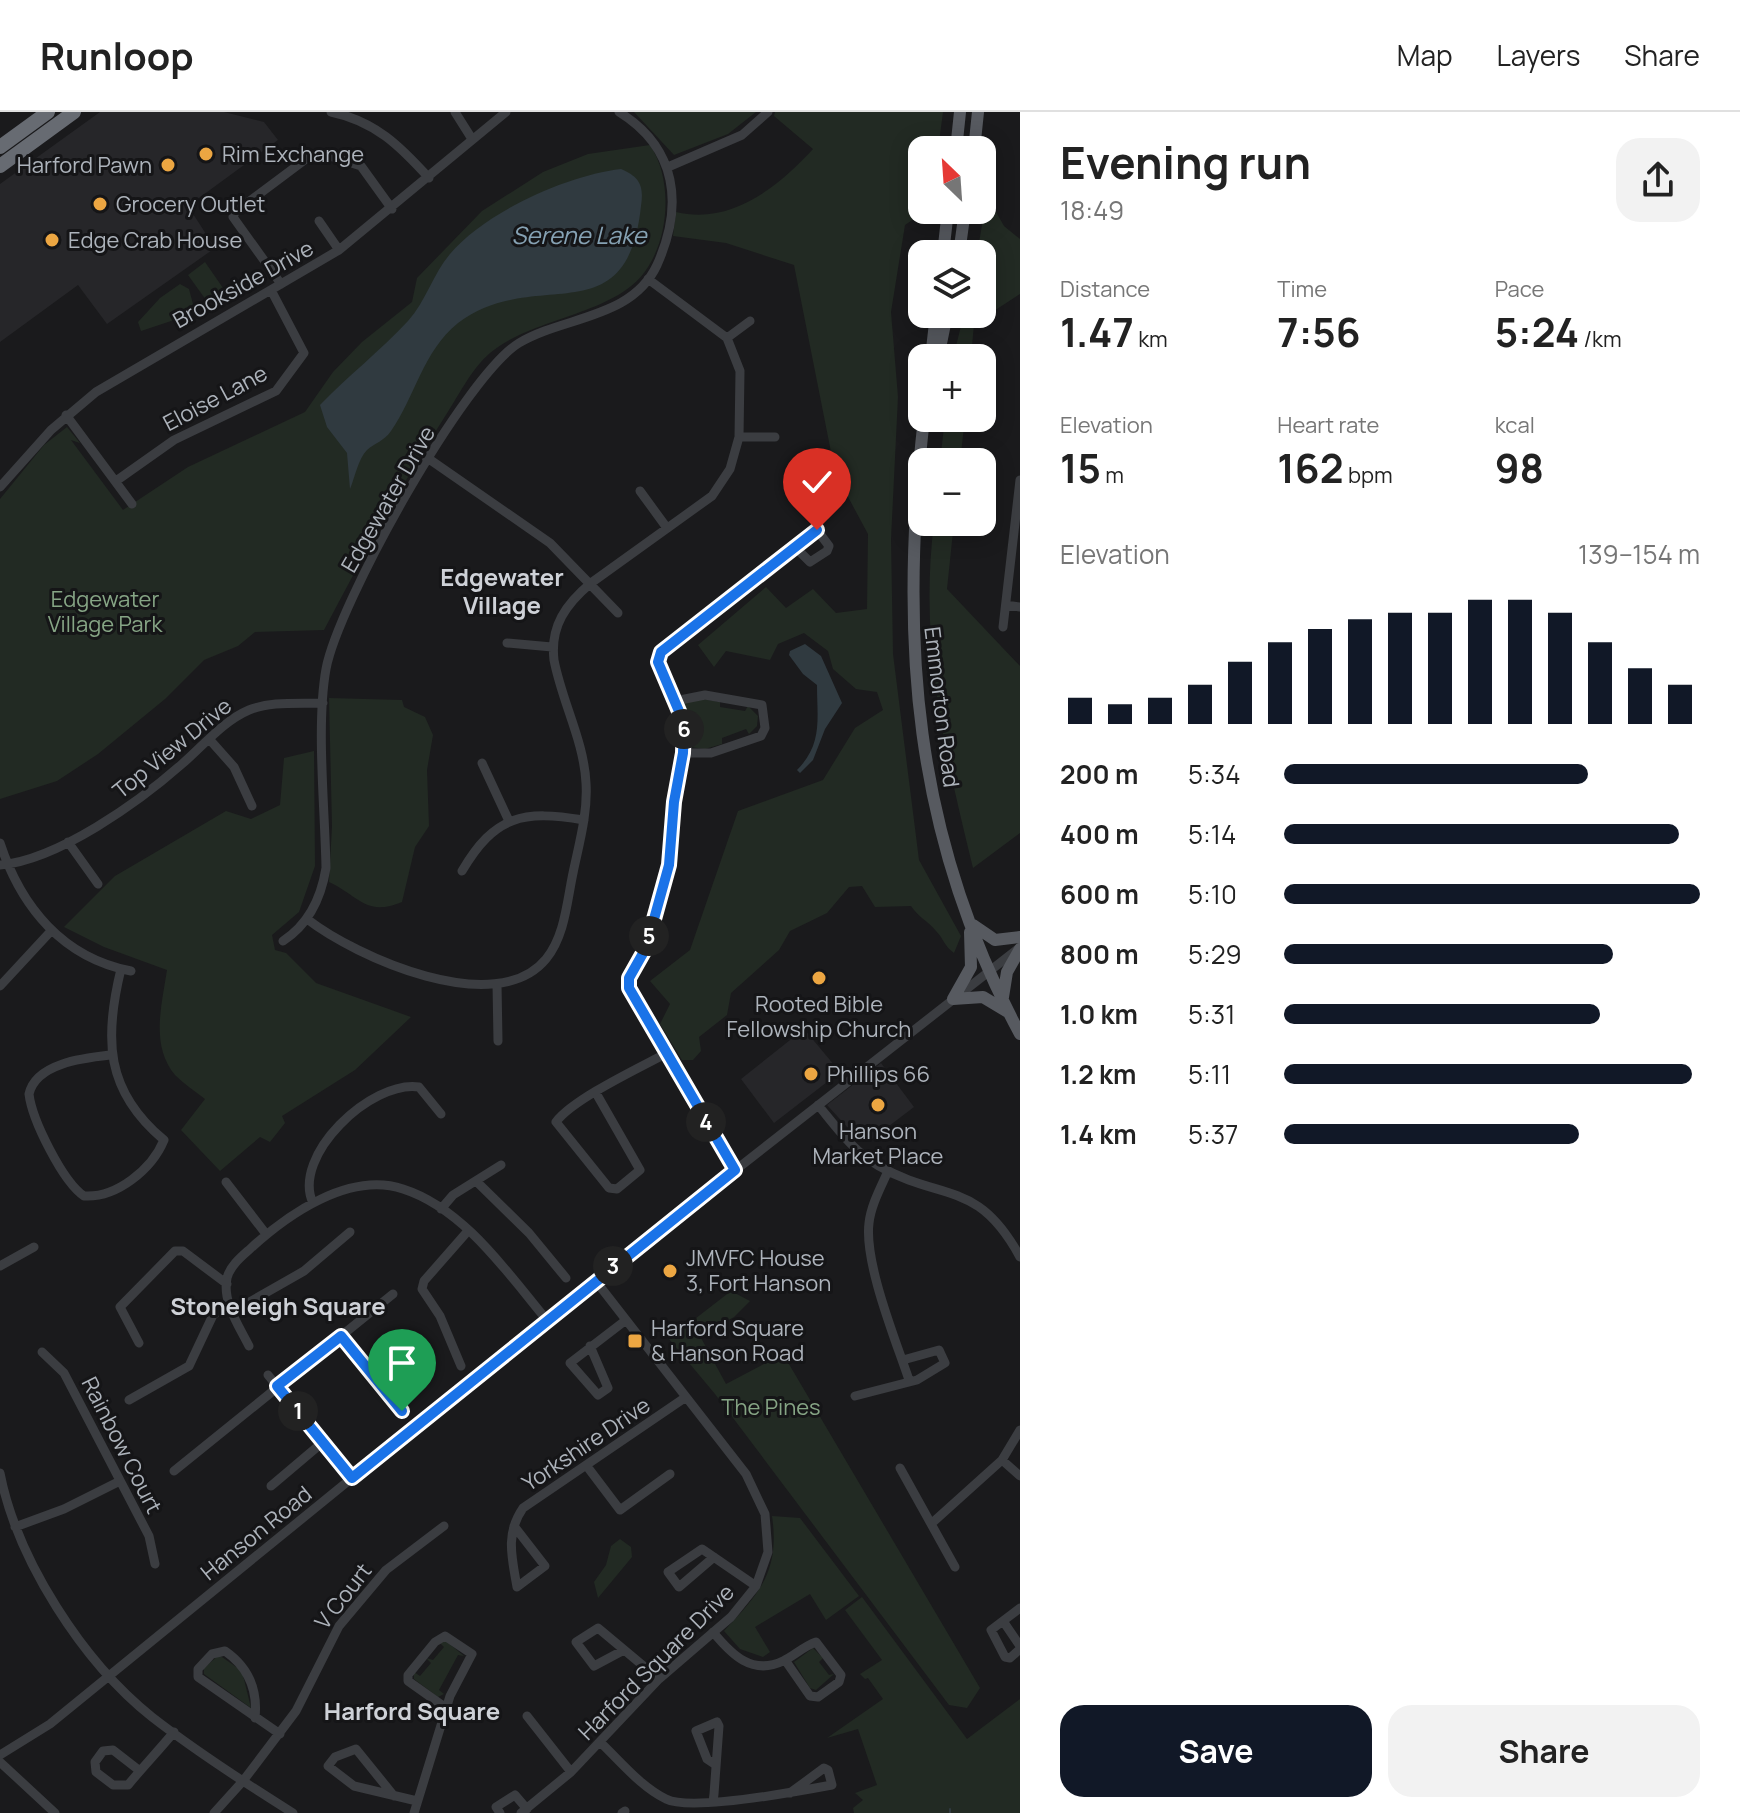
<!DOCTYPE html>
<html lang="en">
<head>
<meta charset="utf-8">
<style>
	:root { --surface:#fff; --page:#f2f2f2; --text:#222; --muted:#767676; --line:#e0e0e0; --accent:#111827 }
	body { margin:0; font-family:Manrope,sans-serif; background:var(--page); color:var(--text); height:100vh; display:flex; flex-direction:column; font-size:30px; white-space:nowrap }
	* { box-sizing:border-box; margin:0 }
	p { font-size:26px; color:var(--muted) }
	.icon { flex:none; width:44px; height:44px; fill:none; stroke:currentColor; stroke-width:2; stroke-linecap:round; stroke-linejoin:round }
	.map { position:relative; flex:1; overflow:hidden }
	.drawer { display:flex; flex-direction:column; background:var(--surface); width:720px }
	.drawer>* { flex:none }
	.needle { width:52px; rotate:335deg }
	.buttons { position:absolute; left:908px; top:24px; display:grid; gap:16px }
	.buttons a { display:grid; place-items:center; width:88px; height:88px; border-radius:16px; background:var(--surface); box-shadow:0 4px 20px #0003; font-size:40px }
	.pin { position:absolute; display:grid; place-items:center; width:68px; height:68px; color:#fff; margin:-82px -34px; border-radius:50% 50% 50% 0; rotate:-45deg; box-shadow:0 0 8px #0007 }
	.pin .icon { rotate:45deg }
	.km { position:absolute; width:40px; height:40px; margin:-20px; border-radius:50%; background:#222; color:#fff; font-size:22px; line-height:40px; text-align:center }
	.round { display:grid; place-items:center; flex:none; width:84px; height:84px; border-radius:24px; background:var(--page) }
	.head { display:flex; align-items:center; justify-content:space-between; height:136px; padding:0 40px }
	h1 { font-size:44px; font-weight:700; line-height:60px }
	.stats { display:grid; grid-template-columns:repeat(3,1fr); gap:12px; height:136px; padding:8px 40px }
	.stats div { display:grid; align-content:center }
	.stats b { font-size:40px; font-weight:700 }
	.stats small { font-size:22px; font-weight:400 }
	.stats p { font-size:22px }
	.chart { height:224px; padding:16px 40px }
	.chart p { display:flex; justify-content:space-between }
	.chart svg { width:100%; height:144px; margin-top:8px; stroke:var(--accent); stroke-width:6 }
	.button { display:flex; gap:16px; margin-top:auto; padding:16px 40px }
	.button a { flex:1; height:92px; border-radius:24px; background:var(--accent); color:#fff; font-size:32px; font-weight:700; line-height:92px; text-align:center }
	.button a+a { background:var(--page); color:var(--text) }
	ul { padding:0 40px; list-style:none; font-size:26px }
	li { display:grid; grid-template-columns:128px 96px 1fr; align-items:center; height:60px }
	li i { height:20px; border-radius:10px; background:var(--accent) }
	header { display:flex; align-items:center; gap:48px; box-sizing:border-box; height:112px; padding:0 40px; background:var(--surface); border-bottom:2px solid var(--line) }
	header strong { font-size:38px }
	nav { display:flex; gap:44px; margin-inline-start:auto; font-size:28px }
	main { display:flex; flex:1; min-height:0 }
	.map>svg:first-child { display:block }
</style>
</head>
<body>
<header>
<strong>Runloop</strong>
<nav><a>Map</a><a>Layers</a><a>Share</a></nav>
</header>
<main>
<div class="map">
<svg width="1020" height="1701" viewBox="0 0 1020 1701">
	<rect width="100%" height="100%" fill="#1a1a1c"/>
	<path fill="#262629" d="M100 0H224L264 10 278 28 188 94 215 136 107 212 78 173 0 230V72Z
		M804 917 840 960 774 1011 741 967Z
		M881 951 914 995 868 1030 849 1017 827 993Z"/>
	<path fill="#222a23" d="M634 0H756L728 22 674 43Z
		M775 0H943L938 38H922V98H927L905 113 891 200 898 285 891 427 893 542 919 748 961 824 954 841C944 834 944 827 936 819 928 809 919 806 911 794L875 795 862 774 849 775 827 801 790 819 779 838 731 881 727 903 699 925 701 939 693 948H682L660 912 670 892 650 869 690 838 738 699 823 668 855 616 883 598 877 580 856 577 833 557 828 539 804 521 778 532 770 548 726 539 714 555 698 533 766 475 786 496 813 477 836 501 867 497 868 422 847 383 823 353 832 345 794 153 726 131 673 124 676 100C731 113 777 76 813 37L774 4Z
		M650 33C672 66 670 121 648 155 619 203 534 204 490 241 471 257 458 285 444 306 400 375 362 446 324 518L255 520 238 534 204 548 165 587 98 642 57 669 0 687V387L44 333 67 315 80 331 71 328 123 398 188 355 305 300 333 260 362 230 412 190 417 166 482 99 543 60 588 42Z
		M987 84 1004 114 1020 127V182L974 212 971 246H953L964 202H982V142H977Z
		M205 150 223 176 206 188 188 163Z
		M180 172 189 177 194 196 180 206 141 219 138 210 160 186Z
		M945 306H965L960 350H940Z
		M934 410H954L947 477 1020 554V721L973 756C944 637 919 533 934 410Z
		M329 586 402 588 404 595 425 605 433 623 427 658 429 714 415 735 402 790C366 805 359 784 329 770L332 714Z
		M696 586 720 590V595L745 599 748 594 758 604 757 614 749 622 746 617 722 626V632L705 637 690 635 689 608 683 592Z
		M314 639 315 754 299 800 272 823 275 838 286 841 316 871 411 905 355 958 282 1004 285 1011 270 1030 260 1025 220 1059 181 1018 205 987C195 979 184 972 175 963 150 933 162 892 167 858L104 835 64 815 115 764 226 699 251 707 280 693 284 646Z
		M731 1179 750 1189 734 1205 700 1224 726 1272 783 1242 980 1576 967 1596 949 1593 715 1282 669 1227Z
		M772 1404 800 1406 859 1484 826 1508 810 1482 755 1515 770 1540 763 1545 740 1537 724 1519C760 1481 780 1459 772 1404Z
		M620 1427 631 1435 632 1445 598 1486 594 1470 606 1453 611 1434Z
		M862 1485 967 1627 1020 1587V1701H854L853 1696 863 1688 855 1681 877 1673 858 1617 827 1626 883 1587 868 1566 865 1567 860 1562 882 1548 845 1498Z
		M446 1529 464 1544 458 1543 439 1578 444 1582 438 1585 414 1567V1560L420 1564 431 1551 426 1546 433 1548 444 1535 440 1531Z
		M813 1536 823 1546 819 1550 829 1563 834 1562 816 1578 810 1576 794 1550Z
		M219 1543 242 1559 251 1596 204 1562V1556Z"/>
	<path fill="#303a40" d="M621 57C640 65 644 74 641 94 627 227 536 152 458 211 423 239 415 285 391 319 384 329 375 331 367 338 358 347 355 365 350 377L347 341 327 315 320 293C348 264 380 239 408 209 426 189 433 162 450 142 485 100 568 63 621 57Z
		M805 532 821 544 842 591 825 617 813 648 800 661 797 658C823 632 817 607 817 573L803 562 789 543 790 539Z"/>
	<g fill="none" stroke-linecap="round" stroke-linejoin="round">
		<path stroke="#303a40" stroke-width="2" d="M950 1697V1701"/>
		<path stroke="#3b3d41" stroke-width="9" d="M331 0C375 9 400 34 429 66
			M455 0 472 27
			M668 55 742 23 768 0
			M319 109 339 138
			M281 172 233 105 235 100 310 44 320 41 361 54 392 97
			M727 226 750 209
			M66 303 132 392
			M739 325H775
			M429 347 550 431 618 501
			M116 369 174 328 276 279 304 241 271 178
			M0 375 51 318 96 280 339 138 506 0
			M640 379 667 416
			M1006 493 1020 495
			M1003 515 1020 368
			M507 531 552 535
			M675 589 705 583 762 593 765 616 761 624 711 641H683
			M210 628 234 655 252 694
			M482 651 509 709
			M68 730 98 772
			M0 731C21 795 63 846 131 859
			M0 753C58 748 139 690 182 652 203 634 223 609 249 598 271 589 299 592 323 591
			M462 759C495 703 523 698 584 708
			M307 807C356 845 496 908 546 847 565 824 567 789 573 761 579 732 588 701 586 671 584 629 562 590 554 548 550 514 566 492 591 471L712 384 730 357 739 325 740 259 727 226 648 167
			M283 829C309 812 321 787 326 756 325 697 316 613 326 557 338 492 464 265 519 231 564 204 632 207 657 153 684 93 677 36 619 0
			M497 872 498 929
			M0 874 51 819
			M111 943C84 946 36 951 29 982 32 1008 63 1070 84 1084 117 1086 152 1057 164 1028 105 979 104 926 121 857
			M596 981 640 1058 617 1077 609 1076 556 1010C573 987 639 956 667 941
			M818 993C837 1016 853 1039 879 1054 941 1090 977 1066 1020 1145
			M735 1058 629 876V866L646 836 669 753 674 690 683 641 684 611 658 550 661 540 817 418 829 434 827 439 810 450 795 435
			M888 1059C881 1075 871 1093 869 1111 864 1151 896 1229 909 1268
			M226 1070 266 1122
			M477 1070 529 1121 566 1166
			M313 1091C291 1044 371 968 419 975L441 1002
			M441 1097 453 1083 501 1053
			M0 1154 34 1135
			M232 1200 304 1159 350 1120
			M341 1224 402 1299
			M139 1231 120 1195 175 1139H183L227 1172
			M249 1234C239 1214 222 1190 227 1166 230 1154 241 1145 250 1137 287 1103 349 1059 403 1077 463 1096 507 1160 546 1207
			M590 1234 608 1276 598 1283 570 1251 626 1208
			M42 1240 64 1261 149 1424 155 1452
			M461 1254 440 1204 422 1177 424 1169 467 1120
			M268 1263 352 1366
			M855 1284 917 1268 945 1251 939 1238 903 1248
			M129 1288 189 1254 213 1203 229 1192
			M1002 1348 1020 1364
			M586 1353 620 1398 670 1362
			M900 1356 955 1455
			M174 1359 393 1182
			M0 1361C17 1448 83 1550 152 1605 197 1640 245 1671 293 1701
			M271 1374 323 1330
			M932 1411 1002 1348 1020 1318
			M514 1414 545 1454 517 1475C512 1446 505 1422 523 1396L686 1285
			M15 1415 64 1397 120 1369
			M714 1445 679 1475 668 1460 702 1437 756 1474
			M1020 1496 991 1518 1005 1545 1010 1546 1020 1537
			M1003 1509 1020 1534
			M713 1520C731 1542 752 1564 783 1549 794 1544 804 1534 816 1530L841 1563 839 1570 818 1585 810 1584 785 1548
			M624 1538 594 1554 576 1530 598 1516 659 1567
			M527 1604 571 1660
			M255 1606C258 1578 248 1555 225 1539L212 1542 198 1557V1565L280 1622
			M600 1630C620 1649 641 1675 666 1687 691 1700 800 1679 832 1673L828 1658 824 1656 790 1681
			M0 1643 50 1612 595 1168 1019 836
			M0 1650 55 1701
			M140 1659 113 1638 103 1639 95 1650 96 1660 113 1673H128C143 1655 159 1638 174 1620
			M394 1684 356 1637 335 1645 328 1654 354 1674 417 1689
			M713 1690 714 1682 719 1614 717 1610 696 1619 707 1647 716 1653
			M214 1701 243 1669 296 1599 339 1514 386 1458 444 1414
			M414 1701 450 1584 472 1542 445 1524 435 1530 408 1563V1569L446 1596
			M500 1701 496 1695 515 1683 527 1697
			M521 1701 571 1660 659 1567 731 1505 756 1474 768 1440 765 1402 746 1362 595 1168
			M622 1701 625 1699"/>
		<path stroke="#575a60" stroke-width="12" d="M956 38 960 0
			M974 38 978 0
			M943 142 948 98
			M959 142 965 98
			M931 246 936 202
			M938 246 947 202
			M924 306C899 526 913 723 1020 922
			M973 813 995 828 1020 825
			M1003 885 1007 860 1020 837
			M953 887 971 855 970 820
			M953 887 983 885 1008 900"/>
		<path stroke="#676b72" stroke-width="14" d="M0 35 48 0
			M0 54 74 0"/>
	</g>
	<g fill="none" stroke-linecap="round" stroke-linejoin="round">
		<defs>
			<path id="route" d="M402 1299 341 1224 277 1274 352 1366 735 1058 629 876V866L646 836 669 753 674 690 683 641 684 611 658 550 661 540 817 418"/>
		</defs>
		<use href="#route" stroke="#fff" stroke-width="16"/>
		<use href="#route" stroke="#1a73e8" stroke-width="10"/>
	</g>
	<g fill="#eca642" stroke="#151517" stroke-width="3">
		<circle cx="206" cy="42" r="8"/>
		<circle cx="168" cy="53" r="8"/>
		<circle cx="100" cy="92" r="8"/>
		<circle cx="52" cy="128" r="8"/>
		<circle cx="819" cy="866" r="8"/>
		<circle cx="811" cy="962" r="8"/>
		<circle cx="878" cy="993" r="8"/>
		<circle cx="670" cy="1159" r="8"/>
		<rect x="627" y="1221" width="16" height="16" rx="4"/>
	</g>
	<g text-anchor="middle" stroke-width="6" stroke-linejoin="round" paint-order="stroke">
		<g font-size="22" fill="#adb3bb" stroke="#151517" text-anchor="start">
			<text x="222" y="50">Rim Exchange</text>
			<text x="152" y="61" text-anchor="end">Harford Pawn</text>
			<text x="116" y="100">Grocery Outlet</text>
			<text x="68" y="136">Edge Crab House</text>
			<text x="819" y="900" text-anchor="middle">Rooted Bible<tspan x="819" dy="25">Fellowship Church</tspan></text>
			<text x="827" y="970">Phillips 66</text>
			<text x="878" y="1027" text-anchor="middle">Hanson<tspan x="878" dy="25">Market Place</tspan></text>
			<text x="686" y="1154">JMVFC House<tspan x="686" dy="25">3, Fort Hanson</tspan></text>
			<text x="651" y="1224">Harford Square<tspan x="651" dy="25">&amp; Hanson Road</tspan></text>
		</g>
		<g font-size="22" fill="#adb3bb" stroke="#151517">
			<text transform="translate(243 172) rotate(-29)" y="8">Brookside Drive</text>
			<text transform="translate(215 286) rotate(-28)" y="8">Eloise Lane</text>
			<text transform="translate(388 387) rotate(-60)" y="8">Edgewater Drive</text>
			<text transform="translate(942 595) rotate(83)" y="8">Emmorton Road</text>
			<text transform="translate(172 636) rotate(-39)" y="8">Top View Drive</text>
			<text transform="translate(586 1332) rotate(-34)" y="8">Yorkshire Drive</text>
			<text transform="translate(122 1333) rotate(63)" y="8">Rainbow Court</text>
			<text transform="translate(256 1421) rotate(-39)" y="8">Hanson Road</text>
			<text transform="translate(343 1484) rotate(-52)" y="8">V Court</text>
			<text transform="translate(656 1550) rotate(-45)" y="8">Harford Square Drive</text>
		</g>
		<g font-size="22" fill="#86a585" stroke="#151517">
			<text x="105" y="495">Edgewater<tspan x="105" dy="25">Village Park</tspan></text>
			<text x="771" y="1303">The Pines</text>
		</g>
		<g font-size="24" font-style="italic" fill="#86a2b4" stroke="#151517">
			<text x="579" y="132">Serene Lake</text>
		</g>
		<g font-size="24" font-weight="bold" fill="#ced1d7" stroke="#151517">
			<text x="502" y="474">Edgewater<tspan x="502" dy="28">Village</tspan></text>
			<text x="278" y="1203">Stoneleigh Square</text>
			<text x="412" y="1608">Harford Square</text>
		</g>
	</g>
</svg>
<div class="buttons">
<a><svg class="needle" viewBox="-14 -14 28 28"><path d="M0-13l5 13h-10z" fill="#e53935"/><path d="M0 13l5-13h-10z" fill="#767676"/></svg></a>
<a><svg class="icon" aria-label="layers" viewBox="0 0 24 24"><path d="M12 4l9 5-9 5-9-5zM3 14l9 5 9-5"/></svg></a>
<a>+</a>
<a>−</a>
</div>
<div class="pin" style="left:402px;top:1299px;background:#1e9e55"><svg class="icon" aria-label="arrive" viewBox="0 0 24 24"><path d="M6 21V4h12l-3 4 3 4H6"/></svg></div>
<div class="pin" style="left:817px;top:418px;background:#d93025"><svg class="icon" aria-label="check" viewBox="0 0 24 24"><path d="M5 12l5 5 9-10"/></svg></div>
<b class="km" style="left:298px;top:1299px">1</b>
<b class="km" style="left:613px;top:1154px">3</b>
<b class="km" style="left:706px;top:1010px">4</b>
<b class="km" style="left:649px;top:824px">5</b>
<b class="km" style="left:684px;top:617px">6</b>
</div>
<section class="drawer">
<div class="head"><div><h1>Evening run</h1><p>18:49</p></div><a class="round"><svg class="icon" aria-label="share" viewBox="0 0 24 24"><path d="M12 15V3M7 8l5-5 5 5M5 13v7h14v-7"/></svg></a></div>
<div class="stats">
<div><p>Distance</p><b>1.47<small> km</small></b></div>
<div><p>Time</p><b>7:56</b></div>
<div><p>Pace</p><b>5:24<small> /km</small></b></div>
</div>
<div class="stats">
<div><p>Elevation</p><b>15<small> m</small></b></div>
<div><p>Heart rate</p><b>162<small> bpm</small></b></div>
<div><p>kcal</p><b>98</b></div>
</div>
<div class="chart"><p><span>Elevation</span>139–154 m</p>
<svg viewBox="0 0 160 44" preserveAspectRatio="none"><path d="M5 44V36M15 44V38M25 44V36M35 44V32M45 44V25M55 44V19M65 44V15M75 44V12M85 44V10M95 44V10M105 44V6M115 44V6M125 44V10M135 44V19M145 44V27M155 44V32"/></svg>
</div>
<ul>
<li><b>200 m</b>5:34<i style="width:73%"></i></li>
<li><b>400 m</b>5:14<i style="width:95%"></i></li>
<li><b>600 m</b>5:10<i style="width:100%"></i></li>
<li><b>800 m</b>5:29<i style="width:79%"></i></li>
<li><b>1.0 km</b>5:31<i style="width:76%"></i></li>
<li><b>1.2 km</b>5:11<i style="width:98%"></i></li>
<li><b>1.4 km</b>5:37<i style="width:71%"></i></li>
</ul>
<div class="button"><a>Save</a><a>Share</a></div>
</section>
</main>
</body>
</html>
